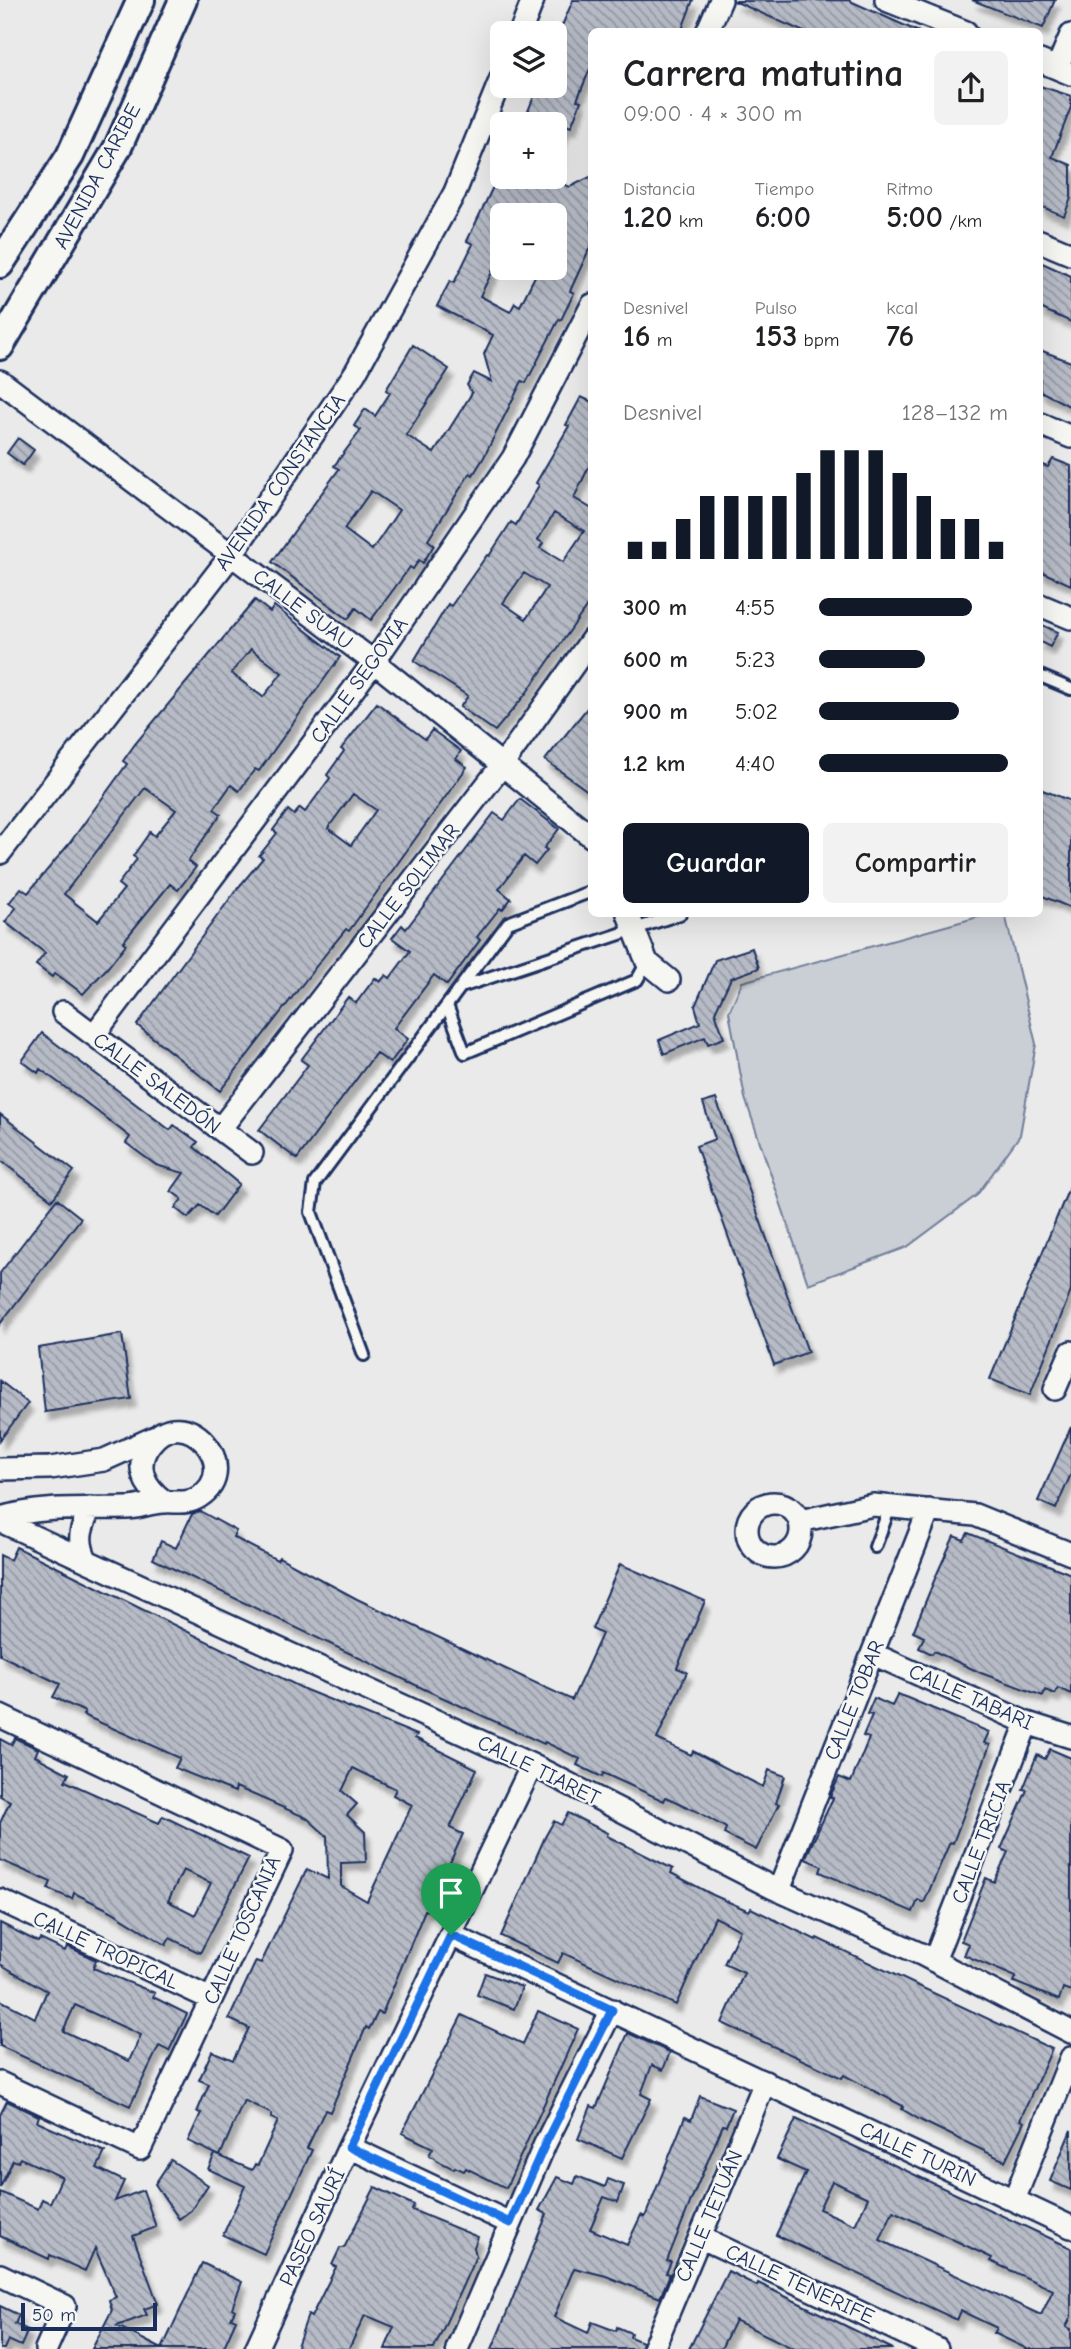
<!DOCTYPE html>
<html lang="es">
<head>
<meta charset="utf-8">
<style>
	:root { --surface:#fff; --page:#f2f2f2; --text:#202124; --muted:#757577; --accent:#111827 }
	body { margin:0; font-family:"Comic Neue",sans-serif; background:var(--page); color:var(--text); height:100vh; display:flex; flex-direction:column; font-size:26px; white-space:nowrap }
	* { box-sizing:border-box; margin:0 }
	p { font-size:23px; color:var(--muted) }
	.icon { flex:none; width:38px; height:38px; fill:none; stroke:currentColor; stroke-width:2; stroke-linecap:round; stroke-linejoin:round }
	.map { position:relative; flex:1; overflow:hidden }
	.details { position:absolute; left:588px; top:28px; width:455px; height:889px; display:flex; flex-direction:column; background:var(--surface); border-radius:10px; box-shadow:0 7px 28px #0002 }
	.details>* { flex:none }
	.tools { position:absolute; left:490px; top:21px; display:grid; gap:14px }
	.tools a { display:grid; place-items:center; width:77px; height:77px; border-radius:10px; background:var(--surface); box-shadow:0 7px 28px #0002; font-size:35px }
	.scale { position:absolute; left:21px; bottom:18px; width:136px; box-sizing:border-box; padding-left:7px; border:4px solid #1b2f5e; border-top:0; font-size:19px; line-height:24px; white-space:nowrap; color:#1b2f5e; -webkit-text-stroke:5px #f6f6f2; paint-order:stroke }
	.pin { position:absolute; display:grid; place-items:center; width:60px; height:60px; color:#fff; margin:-72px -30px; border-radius:50% 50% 50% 0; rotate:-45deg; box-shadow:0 0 7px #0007 }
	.pin .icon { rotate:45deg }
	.round { display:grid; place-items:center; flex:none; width:74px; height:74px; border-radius:10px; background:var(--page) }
	.overview { display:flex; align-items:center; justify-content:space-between; height:119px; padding:0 35px }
	h1 { font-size:38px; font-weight:600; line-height:52px }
	.figures { display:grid; grid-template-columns:repeat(3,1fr); gap:10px; height:119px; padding:7px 35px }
	.figures div { display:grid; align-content:center }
	.figures b { font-size:30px; font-weight:600 }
	.figures small { font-size:19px; font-weight:400 }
	.figures p { font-size:19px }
	.chart { height:196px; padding:14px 35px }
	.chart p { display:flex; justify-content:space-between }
	.chart svg { width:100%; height:126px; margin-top:7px; stroke:var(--accent); stroke-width:6 }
	.cta { display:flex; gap:14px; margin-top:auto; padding:14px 35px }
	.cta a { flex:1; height:80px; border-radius:10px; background:var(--accent); color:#fff; font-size:28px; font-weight:600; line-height:80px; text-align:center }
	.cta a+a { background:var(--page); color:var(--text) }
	ul { padding:0 35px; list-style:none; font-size:23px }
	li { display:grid; grid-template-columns:112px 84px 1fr; align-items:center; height:52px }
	li i { height:18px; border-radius:9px; background:var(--accent) }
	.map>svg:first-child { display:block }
</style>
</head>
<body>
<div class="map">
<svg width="1071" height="2349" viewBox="0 0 1071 2349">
	<defs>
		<pattern id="building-back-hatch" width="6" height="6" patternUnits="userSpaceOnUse" patternTransform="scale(1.75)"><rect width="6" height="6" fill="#b6bbc6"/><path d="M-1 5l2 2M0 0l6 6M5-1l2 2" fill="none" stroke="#9398a4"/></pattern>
		<filter id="shadow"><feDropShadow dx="4.5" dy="8" stdDeviation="2" flood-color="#0004"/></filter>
	</defs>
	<rect width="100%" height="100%" fill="#e9eae9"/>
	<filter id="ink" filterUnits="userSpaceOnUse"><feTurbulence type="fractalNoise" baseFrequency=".0143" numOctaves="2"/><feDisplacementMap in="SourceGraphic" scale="14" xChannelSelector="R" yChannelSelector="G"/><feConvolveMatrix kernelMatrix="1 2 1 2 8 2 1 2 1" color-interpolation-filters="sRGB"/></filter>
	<g filter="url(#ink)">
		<path fill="#caced5" stroke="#727e9a" stroke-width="2" d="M989 914H1005L1036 1044 1020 1135 977 1195 907 1247 808 1284 745 1098 729 1012 742 982Z"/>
		<path fill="url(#building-back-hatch)" stroke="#1b2f5e" stroke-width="2" fill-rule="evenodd" filter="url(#shadow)" d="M573 0H693L681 32H592V64L577 100 581 101 571 127 566 125 555 149V124H523L538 86H555V42Z
			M848 0 919 32H804L734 1Z
			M972 0H1055L1043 28Z
			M1040 86 1071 96V107L1052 157 1071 165V198L1064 216 1040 206Z
			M502 168V178L547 177 570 187 592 176V243L570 291 574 293 561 320 559 319 526 383 522 381 484 457 473 475 470 473 428 540 434 545 423 563 419 560 413 569 410 567 371 620 356 608 348 619 272 562 339 469 334 466 361 430 354 426 365 409 375 416 390 393 386 390 413 345 449 369 406 435 434 453 472 393 467 385 474 373 492 382 484 354 493 335 437 306 450 281 454 283 473 244 467 241ZM502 215H555V268H539L520 306 515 303 510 312 480 296 502 252ZM371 491 399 510 372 550 344 529Z
			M1040 262 1071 276V322L1040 308Z
			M1040 350 1071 362V407L1040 391Z
			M581 397 592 402V460L574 498 592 509V599L525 695 495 731 460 707 468 696 414 661 448 604 451 606 487 555 489 556 511 522 516 525 539 485 536 483 569 426 566 425ZM554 513 584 531 563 562 540 548 543 543 538 540ZM524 573 547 587 526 619 503 603Z
			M18 438 34 450 23 465 7 453Z
			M1053 459 1071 466V585L1040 571V464L1048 467Z
			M255 600 270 612 274 606 340 657 259 771 255 769 239 791 231 785 214 809 221 814 188 861 196 867 178 890 170 884 123 942 126 944 108 967 83 994 55 973 52 977 36 965 45 953 5 922 16 908 9 903 21 888 28 893 69 844 127 764 123 761 135 744ZM251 649 282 673 263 697 231 673ZM145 788 176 810 155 836 150 832 133 856 137 859 118 884 124 889 98 921 64 894Z
			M1040 624 1058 632 1050 647 1040 642Z
			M592 702V794L545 760Z
			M377 703 425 739 432 730 461 751 456 759 467 767 349 931 346 929 328 951 220 1091 137 1025 237 889 263 858 259 856 277 833 273 830 288 810 294 815 300 808 305 812 330 778 327 775 344 751 341 749ZM353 794 376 810 351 845 328 828Z
			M1040 789 1071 801V908L1040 895Z
			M520 799 559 829 544 848 547 850 535 865 524 856 499 889 511 899 502 910 500 908 477 937 480 940 447 985 434 975 394 1028 408 1039 390 1063 376 1053 297 1159 259 1130 308 1065 301 1060 348 997 356 1003 375 978 380 982 386 975 390 978 410 951 392 938 402 925 406 929 494 813 504 820Z
			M752 948 759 968 731 978 715 1012 724 1038 708 1044 705 1037 664 1054 659 1040 700 1023 695 1006 715 960Z
			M42 1033 170 1130 174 1125 198 1142 194 1147 239 1184 215 1216 200 1205 188 1218 175 1208 182 1199 171 1191 184 1173 156 1165 126 1143 130 1137 85 1102 40 1069 38 1073 22 1061Z
			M716 1099 808 1352 774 1365 696 1146 715 1139 703 1103Z
			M0 1114 74 1171 52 1200 0 1160Z
			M1071 1183V1291L1030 1395 990 1379Z
			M57 1199 81 1218 0 1324V1273Z
			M122 1334 131 1399 45 1412 38 1348Z
			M0 1381 28 1403 0 1440Z
			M1071 1427V1474L1056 1509 1038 1501Z
			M200 1511 236 1531 233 1537 277 1560 279 1557 357 1599 572 1700 602 1634 592 1629 620 1564 705 1601 677 1668 687 1672 657 1739 691 1755 693 1751 763 1787 769 1770 785 1776 776 1803 779 1804 756 1850 724 1834 726 1828 698 1812 666 1797 664 1801 603 1773 602 1777 577 1765 580 1759 545 1742 544 1744 424 1689 153 1559 161 1541 176 1548 192 1514Z
			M968 1533 1071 1574V1694L1058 1688 1055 1694 1045 1690 1043 1696 981 1673 934 1651 932 1654 919 1648 924 1637 913 1632 936 1576 954 1536 964 1540Z
			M16 1547 306 1690 417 1735 415 1738 477 1769 450 1828 463 1834 428 1911 425 1910 382 2014 378 2012 369 2029 366 2027 330 2112 325 2110 307 2148 312 2150 264 2254 223 2235 245 2186 208 2169 215 2154 252 2170 255 2164 258 2165 278 2121 271 2118 272 2114 244 2100 220 2156 188 2141 201 2113 197 2112 209 2084 199 2080 212 2051 233 2060 249 2028 229 2019 256 1961 261 1963 307 1869 328 1879 327 1836 307 1818 236 1787 235 1792 175 1768 180 1758 83 1715 85 1712 53 1697 60 1684 0 1655V1555L10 1560ZM353 1768 396 1789 393 1795 412 1805 367 1901 341 1886V1863L366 1862 365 1832 347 1815 357 1804 342 1791Z
			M898 1694 989 1732 984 1743 990 1745 953 1843 950 1842 924 1903 918 1900 913 1912 820 1872 822 1866 805 1859 833 1798 830 1797 839 1777 851 1782 869 1738 863 1736 872 1715 867 1714 874 1698 892 1706Z
			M15 1738 38 1749 35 1756 69 1774 65 1781 159 1823 163 1816 249 1858 200 1953 170 1938 166 1945 111 1911 74 1893 72 1899 48 1889 51 1882 0 1860V1823L10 1801 0 1796V1739L11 1745ZM183 1870 211 1883 195 1915 168 1901Z
			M1050 1749 1071 1758V1991L1063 1988 1059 2000 1014 1982 1016 1977 964 1955 969 1944 961 1941 986 1878 994 1882 1008 1852 1001 1849 1027 1790 1023 1789 1037 1755 1045 1759Z
			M568 1813 608 1833 607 1836 673 1869 671 1873 713 1895 749 1911 751 1908 816 1940 817 1938 1052 2049 1020 2120 1024 2122 1005 2161 922 2121 902 2109 903 2106 844 2075 842 2078 722 2023 744 1973 724 1964 740 1930 715 1917 676 2005 563 1953 558 1963 501 1936 545 1837 554 1821 561 1825Z
			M0 1923 38 1942 40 1939 65 1951 67 1946 96 1960 93 1968 155 1993 153 1997 187 2014 169 2051 159 2046 130 2106 0 2046V2000L35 2018 47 1991 0 1964ZM75 2005 141 2035 129 2061 63 2031Z
			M485 1973 522 1987 514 2009 477 1995Z
			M538 2011 578 2029 506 2188 466 2168 464 2171 455 2167 454 2169 438 2161 429 2155 433 2148 402 2133 462 2015 523 2044Z
			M628 2033 670 2052 663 2070 652 2065 641 2094 651 2099 622 2158 578 2139 591 2106 596 2108Z
			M700 2096 733 2109 726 2126 723 2125 692 2198 667 2261 671 2262 666 2273 670 2274 660 2298 606 2276 574 2268 554 2317 588 2333 592 2322 616 2331 617 2327 631 2333 630 2337 642 2342 640 2349H492L547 2214 539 2210 557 2177 574 2184 577 2176 605 2187 608 2179 624 2185 618 2202 604 2197 590 2229 627 2245 641 2215 645 2217 685 2117 691 2120Z
			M7 2101 39 2116 37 2122 105 2152 97 2168 124 2181 115 2201 143 2190 156 2227 133 2236 158 2304 144 2309 147 2315 117 2326 162 2349H92L112 2310 109 2300 116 2297 95 2248 85 2271 50 2255 49 2259 0 2236V2192L38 2209 42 2199 50 2203 62 2177 20 2158 18 2162 13 2160 0 2188V2115Z
			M796 2119 1071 2248V2317L1066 2327 1071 2329V2349H1027L994 2333 997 2328 961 2311 957 2320 776 2235 806 2172 777 2159ZM832 2181 868 2198 855 2225 819 2209ZM893 2211 992 2258 990 2261 1053 2290 1041 2315 880 2240Z
			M1071 2130V2190L1050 2181Z
			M171 2160 208 2185 191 2210 179 2219 155 2184Z
			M375 2187 414 2205 412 2210 478 2237 474 2247 476 2256 434 2349H385L394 2327 365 2315 349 2349H296L308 2315 311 2317 336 2267 332 2265 340 2248H344Z
			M202 2263 242 2282 232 2308 235 2310 231 2318 236 2320 223 2349H162Z
			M728 2271 757 2286 758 2283 893 2349H794L735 2320 721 2349H689Z
			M0 2306 19 2315 15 2324 28 2330 21 2346 8 2340 4 2349H0Z"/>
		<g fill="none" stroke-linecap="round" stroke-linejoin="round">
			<defs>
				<path id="service" d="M1040 676 1071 689
					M464 986 680 914
					M448 1008 465 1053 637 980 647 962
					M364 1355 311 1212 315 1183 508 923 592 891
					M875 1547 890 1507"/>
				<path id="minor" d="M886 0 966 32
					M707 32 721 0
					M520 33 533 0
					M1040 61 1071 74
					M1057 68 1071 35
					M1040 241 1071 254
					M0 381 374 662 592 837
					M1040 424 1071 437
					M1040 605 1071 618
					M0 853 232 554 355 373 455 192 502 76
					M628 914 647 962 669 980
					M63 1012 252 1153
					M94 1035 374 662 513 458 592 305
					M220 1129 503 764 592 639
					M1055 1389 1071 1352
					M0 1469 50 1468 104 1460 153 1438
					M747 1530a27 27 0 1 1 54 0a27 27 0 1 1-54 0Z
					M0 1518C42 1506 83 1509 127 1508 139 1508 151 1502 164 1502 177 1501 186 1505 199 1497 245 1468 184 1398 150 1444 133 1466 145 1487 164 1501
					M0 1521 532 1765 773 1888 923 1955 1071 2032
					M800 1521 873 1505 975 1515 1071 1554
					M87 1561C76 1540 81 1529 90 1508
					M873 1654 1027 1723 1071 1737
					M0 1716 282 1850 140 2149 0 2083
					M779 1890 929 1510
					M0 1900 211 1999
					M451 1935 1071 2227
					M934 1961 1027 1723
					M349 2147 510 2223
					M1014 2200 1071 2058
					M700 2237 937 2349
					M0 2275 65 2306 46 2349
					M256 2349 349 2147 532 1765
					M457 2349 545 2144 612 2010
					M653 2349 765 2082"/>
				<path id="tertiary" d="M0 264 70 156 141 0
					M0 346 118 147 183 0"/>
			</defs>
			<use href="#service" stroke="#1b2f5e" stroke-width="16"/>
			<use href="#minor" stroke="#1b2f5e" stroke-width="26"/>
			<use href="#tertiary" stroke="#1b2f5e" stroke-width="32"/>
			<use href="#service" stroke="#f6f6f2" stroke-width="10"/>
			<use href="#minor" stroke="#f6f6f2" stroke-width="21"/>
			<use href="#tertiary" stroke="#f6f6f2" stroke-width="26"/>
		</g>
	</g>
	<g fill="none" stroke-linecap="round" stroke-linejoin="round" filter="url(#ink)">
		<defs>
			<path id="route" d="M451 1935 612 2010 545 2144 510 2223 349 2147Z"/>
		</defs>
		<use href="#route" stroke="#fff" stroke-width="14"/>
		<use href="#route" stroke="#1a73e8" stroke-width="9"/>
	</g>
	<g text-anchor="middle" stroke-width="5" stroke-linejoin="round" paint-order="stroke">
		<g font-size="21" fill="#1b2f5e" stroke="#f6f6f2">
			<text transform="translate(97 176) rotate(-62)" y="7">AVENIDA CARIBE</text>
			<text transform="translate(280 482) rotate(-55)" y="7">AVENIDA CONSTANCIA</text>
			<text transform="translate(303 609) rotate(37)" y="7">CALLE SUAU</text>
			<text transform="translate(359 680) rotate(-54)" y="7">CALLE SEGOVIA</text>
			<text transform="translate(408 886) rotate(-52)" y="7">CALLE SOLIMAR</text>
			<text transform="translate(157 1083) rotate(37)" y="7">CALLE SALEDÓN</text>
			<text transform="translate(971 1697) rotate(24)" y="7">CALLE TABARI</text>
			<text transform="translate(854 1700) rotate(-68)" y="7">CALLE TOBAR</text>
			<text transform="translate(539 1770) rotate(26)" y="7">CALLE TIARET</text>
			<text transform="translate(981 1842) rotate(-69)" y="7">CALLE TRICIA</text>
			<text transform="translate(242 1930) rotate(-66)" y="7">CALLE TOSCANIA</text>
			<text transform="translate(106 1950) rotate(25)" y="7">CALLE TROPICAL</text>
			<text transform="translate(918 2154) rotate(25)" y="7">CALLE TURIN</text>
			<text transform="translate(709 2216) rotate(-67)" y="7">CALLE TETUÁN</text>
			<text transform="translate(312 2227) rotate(-65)" y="7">PASEO SAURÍ</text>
			<text transform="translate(800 2284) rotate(25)" y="7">CALLE TENERIFE</text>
		</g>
	</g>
</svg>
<div class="tools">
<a><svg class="icon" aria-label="layers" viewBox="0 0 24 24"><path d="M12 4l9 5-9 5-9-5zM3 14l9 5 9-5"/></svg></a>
<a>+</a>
<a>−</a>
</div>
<div class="scale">50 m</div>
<div class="pin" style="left:451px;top:1935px;background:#1e9e55"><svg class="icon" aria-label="arrive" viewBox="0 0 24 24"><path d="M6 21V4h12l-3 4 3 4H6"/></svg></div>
<section class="details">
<div class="overview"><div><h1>Carrera matutina</h1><p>09:00 · 4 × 300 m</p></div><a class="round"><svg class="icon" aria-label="share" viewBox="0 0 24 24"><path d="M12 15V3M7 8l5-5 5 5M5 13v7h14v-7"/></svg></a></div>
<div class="figures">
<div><p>Distancia</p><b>1.20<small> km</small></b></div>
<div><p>Tiempo</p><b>6:00</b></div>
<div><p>Ritmo</p><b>5:00<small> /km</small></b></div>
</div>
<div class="figures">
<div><p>Desnivel</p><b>16<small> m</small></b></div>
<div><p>Pulso</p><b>153<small> bpm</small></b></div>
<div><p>kcal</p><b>76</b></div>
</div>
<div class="chart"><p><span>Desnivel</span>128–132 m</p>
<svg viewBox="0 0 160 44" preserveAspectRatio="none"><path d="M5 44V38M15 44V38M25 44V30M35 44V22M45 44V22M55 44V22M65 44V22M75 44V14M85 44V6M95 44V6M105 44V6M115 44V14M125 44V22M135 44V30M145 44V30M155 44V38"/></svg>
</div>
<ul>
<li><b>300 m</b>4:55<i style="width:81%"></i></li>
<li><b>600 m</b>5:23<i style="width:56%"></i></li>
<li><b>900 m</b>5:02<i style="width:74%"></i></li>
<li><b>1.2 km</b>4:40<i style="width:100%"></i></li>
</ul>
<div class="cta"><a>Guardar</a><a>Compartir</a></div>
</section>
</div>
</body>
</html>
